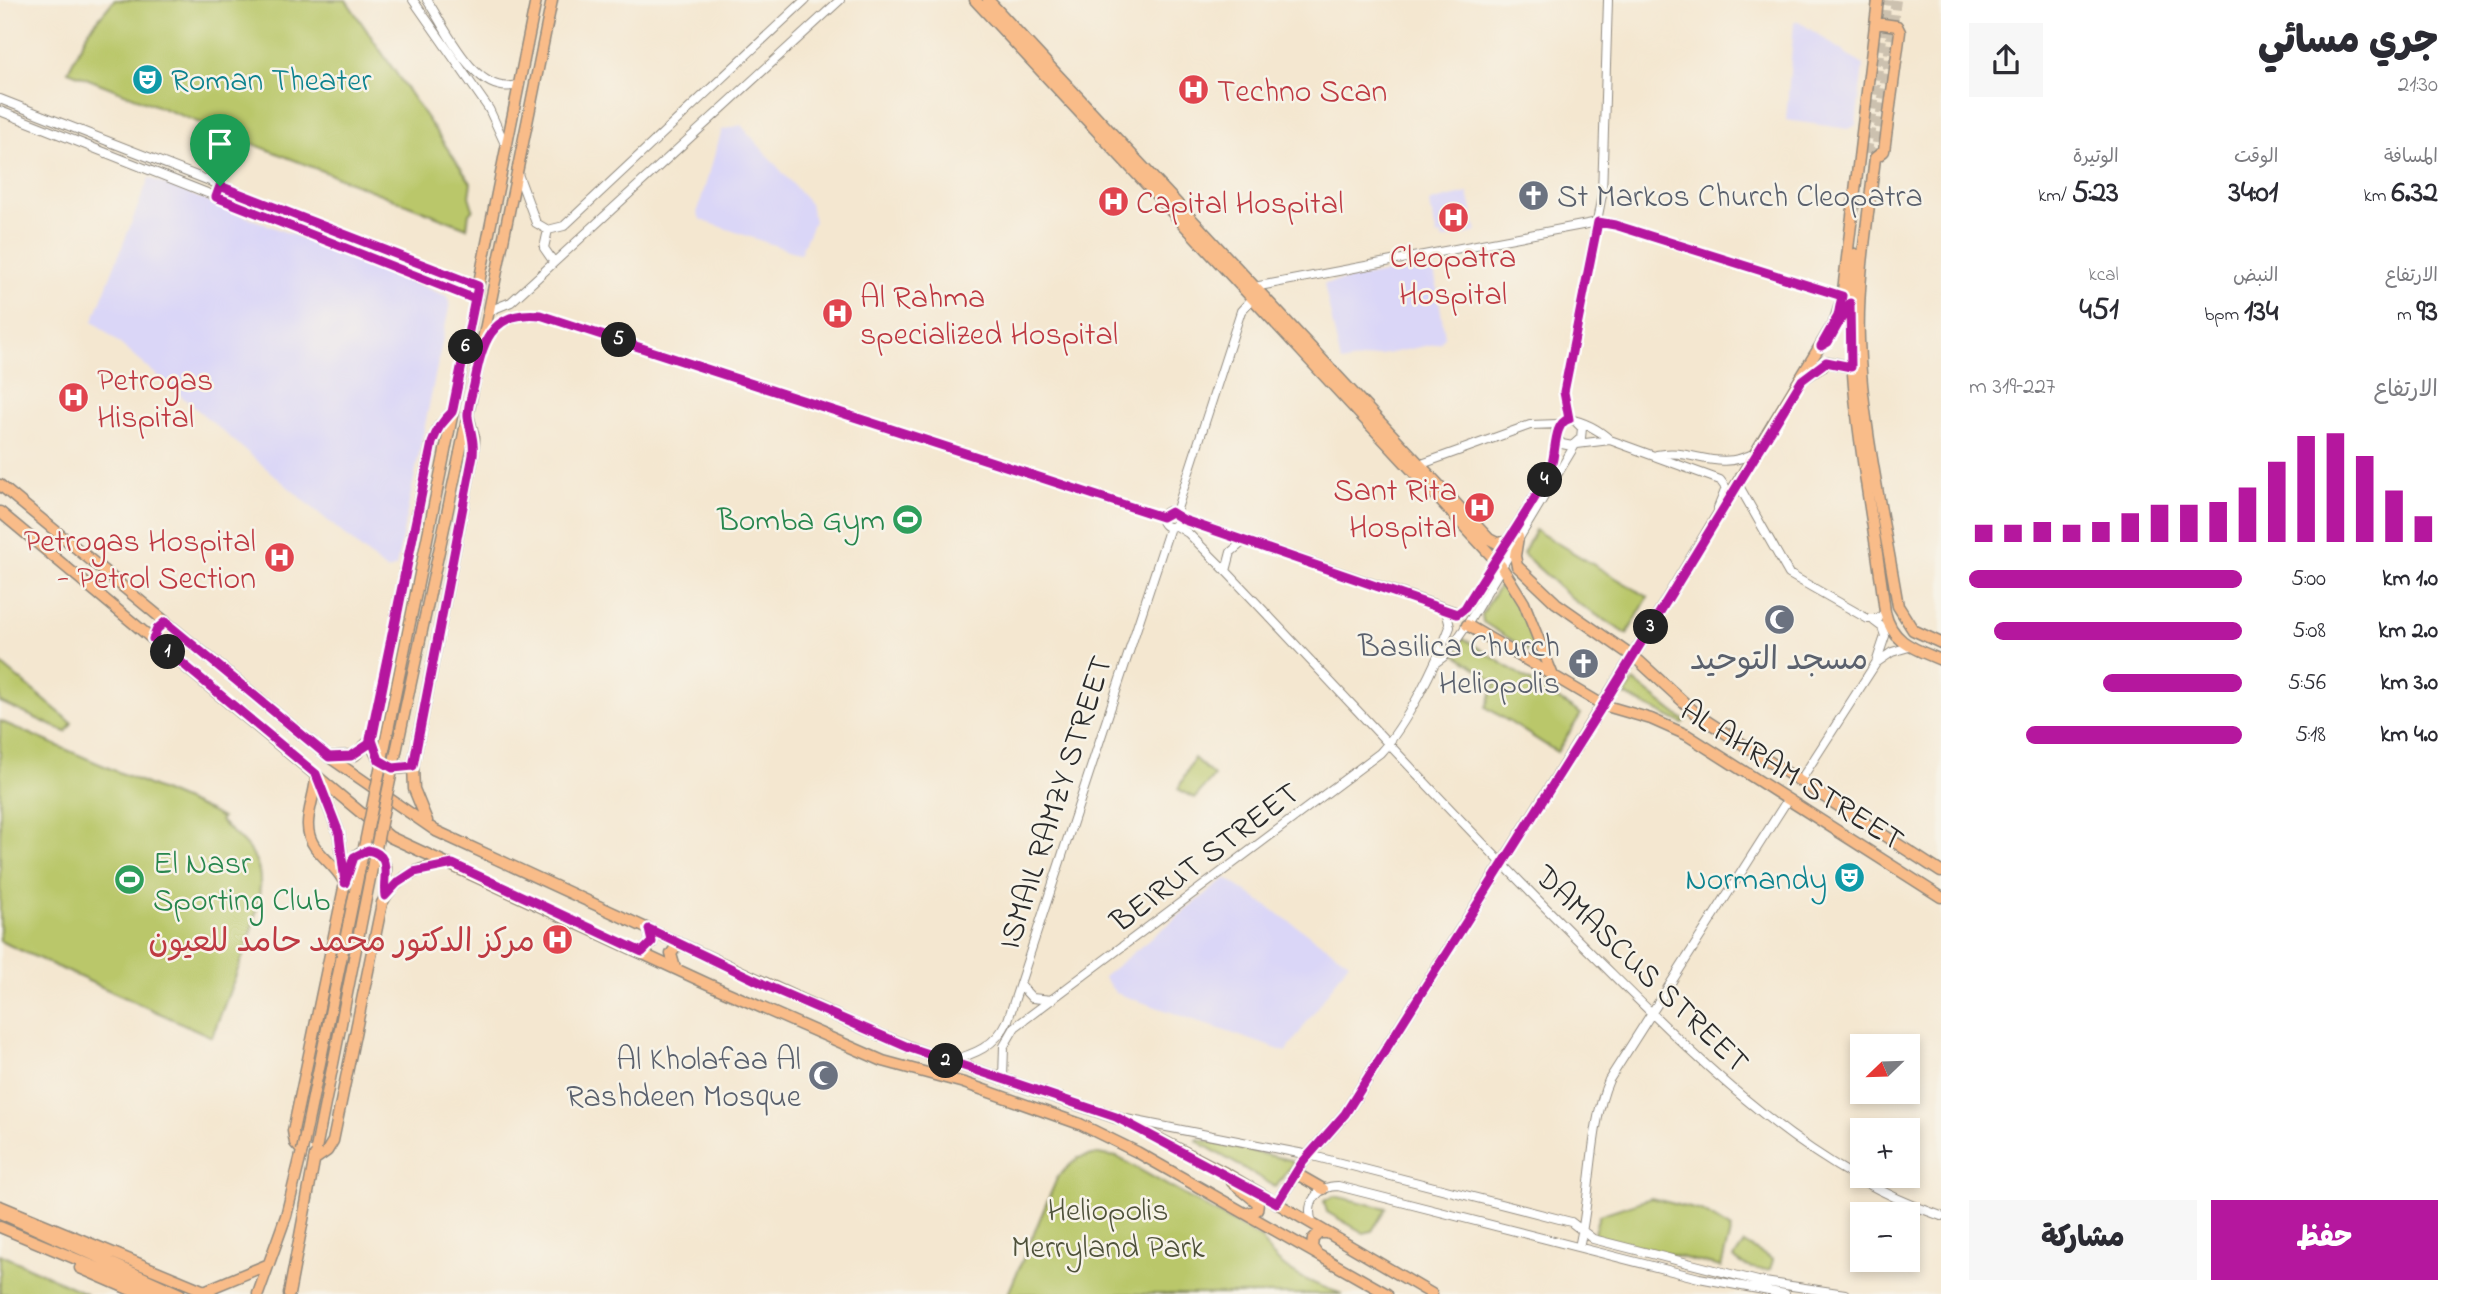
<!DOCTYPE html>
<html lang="ar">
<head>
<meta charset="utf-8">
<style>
	:root { --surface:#fff; --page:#f7f7f7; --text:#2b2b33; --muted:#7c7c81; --accent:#b5179e }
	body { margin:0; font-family:"Indie Flower","Playpen Sans Arabic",sans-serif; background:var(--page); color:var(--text); direction:rtl; height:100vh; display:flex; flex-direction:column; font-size:26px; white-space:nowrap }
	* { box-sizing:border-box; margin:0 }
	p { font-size:23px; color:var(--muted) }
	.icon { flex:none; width:38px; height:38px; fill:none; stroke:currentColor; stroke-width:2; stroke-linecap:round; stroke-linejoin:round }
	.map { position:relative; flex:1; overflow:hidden; direction:ltr }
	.side { display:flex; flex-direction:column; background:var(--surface); width:525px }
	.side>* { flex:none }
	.needle { width:46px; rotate:247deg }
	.fabs { position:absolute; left:1850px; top:1034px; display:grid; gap:14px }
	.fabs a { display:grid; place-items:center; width:70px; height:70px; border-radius:0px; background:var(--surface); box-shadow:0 4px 10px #0003; font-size:35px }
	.pin { position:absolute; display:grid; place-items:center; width:60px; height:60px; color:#fff; margin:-72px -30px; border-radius:50% 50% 50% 0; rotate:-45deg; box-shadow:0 0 7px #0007 }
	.pin .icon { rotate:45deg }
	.km { position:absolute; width:35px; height:35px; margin:-18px; border-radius:50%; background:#222; color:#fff; font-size:19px; line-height:35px; text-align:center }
	.round { display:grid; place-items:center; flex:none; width:74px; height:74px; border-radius:0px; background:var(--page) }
	.summary { display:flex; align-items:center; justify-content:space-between; height:119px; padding:0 28px }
	h1 { font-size:38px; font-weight:800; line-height:52px }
	.stats { display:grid; grid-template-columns:repeat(3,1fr); gap:10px; height:119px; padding:7px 28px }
	.stats div { display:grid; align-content:center }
	.stats b { font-size:30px; font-weight:800 }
	.stats small { font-size:19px; font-weight:400 }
	.stats p { font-size:19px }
	.chart { height:196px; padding:14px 28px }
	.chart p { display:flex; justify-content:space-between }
	.chart svg { width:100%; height:126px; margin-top:7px; stroke:var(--accent); stroke-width:6 }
	.action { display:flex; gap:14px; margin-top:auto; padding:14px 28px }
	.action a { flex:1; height:80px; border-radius:0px; background:var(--accent); color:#fff; font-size:28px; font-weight:800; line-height:80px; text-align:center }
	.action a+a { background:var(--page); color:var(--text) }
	ul { padding:0 28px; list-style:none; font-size:23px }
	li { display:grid; grid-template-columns:112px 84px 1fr; align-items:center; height:52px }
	li i { height:18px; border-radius:9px; background:var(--accent) }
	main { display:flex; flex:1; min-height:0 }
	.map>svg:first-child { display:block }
</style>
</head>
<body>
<main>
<section class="side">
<div class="summary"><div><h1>جري مسائي</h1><p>21:30</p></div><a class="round"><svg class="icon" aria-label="share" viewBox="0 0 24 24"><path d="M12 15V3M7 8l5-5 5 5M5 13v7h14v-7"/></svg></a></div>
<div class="stats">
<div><p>المسافة</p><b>6.32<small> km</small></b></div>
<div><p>الوقت</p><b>34:01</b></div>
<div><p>الوتيرة</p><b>5:23<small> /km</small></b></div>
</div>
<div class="stats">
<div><p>الارتفاع</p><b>93<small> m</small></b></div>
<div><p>النبض</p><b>134<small> bpm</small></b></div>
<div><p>kcal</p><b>451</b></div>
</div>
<div class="chart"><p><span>الارتفاع</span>227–319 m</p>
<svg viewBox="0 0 160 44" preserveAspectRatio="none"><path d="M5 44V38M15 44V38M25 44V37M35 44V38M45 44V37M55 44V34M65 44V31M75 44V31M85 44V30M95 44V25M105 44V16M115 44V7M125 44V6M135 44V14M145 44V26M155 44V35"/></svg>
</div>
<ul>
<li><b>1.0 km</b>5:00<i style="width:100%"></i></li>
<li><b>2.0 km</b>5:08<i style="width:91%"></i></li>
<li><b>3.0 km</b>5:56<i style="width:51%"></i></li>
<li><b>4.0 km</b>5:18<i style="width:79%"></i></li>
</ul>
<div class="action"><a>حفظ</a><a>مشاركة</a></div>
</section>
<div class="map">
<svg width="1941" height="1294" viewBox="0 0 1941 1294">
	<rect width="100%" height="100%" fill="#f7f3e8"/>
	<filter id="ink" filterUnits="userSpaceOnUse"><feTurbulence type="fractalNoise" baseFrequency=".0143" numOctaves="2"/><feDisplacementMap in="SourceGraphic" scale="14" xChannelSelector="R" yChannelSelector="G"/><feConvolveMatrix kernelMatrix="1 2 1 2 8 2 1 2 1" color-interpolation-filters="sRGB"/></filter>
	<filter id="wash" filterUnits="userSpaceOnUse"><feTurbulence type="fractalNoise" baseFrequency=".00686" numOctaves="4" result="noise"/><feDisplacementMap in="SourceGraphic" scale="28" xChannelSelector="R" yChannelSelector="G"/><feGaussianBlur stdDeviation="1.57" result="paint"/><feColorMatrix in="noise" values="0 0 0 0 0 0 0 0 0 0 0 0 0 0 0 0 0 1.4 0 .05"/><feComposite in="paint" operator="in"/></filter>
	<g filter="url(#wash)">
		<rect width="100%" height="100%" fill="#f4e7d0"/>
		<path fill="#dad6f7" d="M1798 21 1863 65 1856 125 1849 129 1786 120 1794 22Z
			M741 125 810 204 814 221 800 254 701 220 697 213 722 130Z
			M149 178 447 296 450 303 396 567 387 571 93 321Z
			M1468 193 1477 232 1442 240 1441 235 1437 236 1429 202Z
			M1433 264 1445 336 1440 343 1341 363 1324 284Z
			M1226 878 1349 962 1286 1052 1116 993 1103 977Z"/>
		<path fill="#bac76a" stroke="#72794a" stroke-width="2" d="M114 0H346L471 183 469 196 473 209 469 213 467 228 68 71 89 30Z
			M1535 530 1648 597 1627 634 1577 603 1523 554Z
			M1499 586C1522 596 1530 636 1539 657L1483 622 1482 614Z
			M1463 638 1581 714 1557 752 1486 707 1496 683 1453 652Z
			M0 663 72 723 66 732 0 702Z
			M1634 681 1685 721 1683 724 1625 695Z
			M0 721 211 812 222 818 220 821C235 836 255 849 259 871 267 910 226 997 212 1037L0 941Z
			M1194 758 1214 776 1195 798 1178 789Z
			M1198 1139 1294 1161 1276 1187 1197 1141Z
			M1098 1154 1117 1157 1262 1239C1274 1269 1314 1285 1343 1294H1008L1058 1176 1078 1158Z
			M1334 1196 1386 1208 1372 1231 1364 1233 1327 1212 1324 1201Z
			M1651 1198 1702 1211 1731 1229 1721 1267 1593 1236 1599 1215Z
			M1744 1243 1773 1260 1770 1269C1759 1271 1742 1267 1734 1258Z
			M0 1254 87 1294H0Z"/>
	</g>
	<g filter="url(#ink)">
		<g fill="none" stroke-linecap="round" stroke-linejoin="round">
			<path stroke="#ccc1af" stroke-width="10" stroke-dasharray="10 5" stroke-linecap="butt" d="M1867 154 1887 0
				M1875 158 1896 0"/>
			<defs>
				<path id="minor" d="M413 0 489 109 505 144
					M427 0C447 30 477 101 520 84
					M0 99 478 286
					M0 111 475 299
					M518 174 536 223 548 230 564 226 805 0
					M548 230 544 248 553 261
					M1254 287 1598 222 1615 224 1842 296
					M489 311 511 302 840 0
					M485 340C498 322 517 312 540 315L1162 517
					M1568 419 1564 392 1602 195 1608 0
					M1575 421 1582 428 1581 438 1572 446 1562 444 1556 437V429L1568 419C1585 422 1598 429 1610 440
					M1577 444 1610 440 1720 480 1726 488 1718 508
					M1657 455C1693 447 1715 474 1757 452
					M1419 465 1530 425 1559 424
					M1739 486 1789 574 1868 619H1878L1885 612
					M1162 519a8 8 0 1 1 16 0a8 8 0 1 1-16 0Z
					M1175 515 1241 311 1253 298
					M1177 517 1461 613
					M1175 525 1188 533 1226 571C1348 699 1466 830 1592 954 1694 1055 1801 1168 1941 1216
					M1226 571 1231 552 1244 541
					M1461 613 1549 473 1558 439
					M1435 663 1446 655 1467 625 1575 445
					M1876 663 1892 652 1909 647
					M1800 781 1876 663 1885 636 1882 627 1874 621
					M1020 985 1032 998 1052 1000
					M948 1061C974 1055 996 1046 1008 1020L1170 527
					M1003 1078 1004 1046 1015 1027 1380 753C1407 724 1436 664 1450 627L1446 610
					M1126 1119 1309 1155 1571 1222 1593 1239 1758 1281 1845 1294
					M1312 1222C1305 1203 1318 1186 1338 1186L1699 1278 1785 1294
					M1579 1247C1591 1198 1590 1122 1609 1080L1788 799"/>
				<path id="major" d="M975 0 1501 566 1524 603 1553 676
					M988 0 1489 539 1497 543 1506 542
					M1876 23 1897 26 1900 32 1884 151 1875 158C1868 219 1857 279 1859 340 1862 427 1884 520 1898 606L1913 630 1941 643
					M1855 254C1840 375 1871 493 1885 612 1892 643 1915 649 1941 660
					M1807 376 1828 362 1851 367
					M445 451 536 0
					M460 453 552 0
					M0 485 329 757 436 831 856 1025 919 1051 1123 1120 1227 1174 1432 1294
					M0 512 390 837 708 984 883 1061 964 1083 1080 1124 1137 1152 1387 1294
					M1518 537 1515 556 1517 566 1556 603 1639 661 1699 716 1941 872
					M1467 625 1603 705 1651 719 1687 735 1941 897
					M371 740C375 762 392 774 413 766
					M329 757 355 755 371 740 432 443 439 427 452 412
					M316 777C315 801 299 825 315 847 324 859 336 867 343 880
					M427 821 414 789 413 766 473 455 474 438 468 416
					M347 874C352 858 359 845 378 853L386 867 385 896
					M642 952 652 942 649 929
					M675 968 671 954 678 944
					M314 1160 327 1151 333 1141 382 903C395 877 422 865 451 864
					M1295 1173 1323 1189
					M1232 1182 1258 1203 1257 1210 1246 1214
					M1277 1203 1302 1163 1345 1114 1633 656 1835 321 1842 299 1878 0
					M0 1206 212 1294
					M0 1213 180 1294
					M0 1227 160 1294
					M1317 1254 1312 1247 1313 1239 1319 1233H1327
					M80 1268 140 1294
					M204 1291 269 1264
					M258 1294 286 1216 302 1151 295 1143 293 1131 345 883 339 833 318 780
					M289 1294 315 1156"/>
			</defs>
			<use href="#minor" stroke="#90897e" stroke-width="10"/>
			<use href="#major" stroke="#90897e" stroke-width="13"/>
			<use href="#minor" stroke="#fff" stroke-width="8"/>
			<use href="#major" stroke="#f9bc89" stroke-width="10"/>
			<defs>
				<path id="major-bridge" d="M316 1149 383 813 460 453
					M302 1151 445 451"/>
			</defs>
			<use href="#major-bridge" stroke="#90897e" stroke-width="13" stroke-linecap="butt"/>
			<use href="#major-bridge" stroke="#f9bc89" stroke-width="10"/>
		</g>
	</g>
	<g fill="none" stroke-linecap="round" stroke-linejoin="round" filter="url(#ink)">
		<defs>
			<path id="route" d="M220 186 478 286 453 409 452 412 439 427 432 443 369 744 351 756 329 757 165 622 157 629 153 639 316 774 339 833 345 883 354 857 368 850C394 855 382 878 385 896L397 883 414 872 453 864 642 952 652 942 649 929 774 989 910 1048 1116 1117 1277 1203 1302 1163 1345 1114 1603 705 1802 380 1826 362 1851 367 1850 303 1828 342 1821 346 1838 316 1842 296 1615 225 1598 222 1564 392 1569 419C1551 424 1558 458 1548 475 1523 521 1492 563 1465 608L1457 614 1184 520 1171 512 1162 517 540 315C489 310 482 345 474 385 472 394 467 408 468 417 470 431 475 440 473 455L413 766 393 768 379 760 372 740 432 443C436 431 442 421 452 412L472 314 475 299 216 197 220 186"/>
		</defs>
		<use href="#route" stroke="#fff" stroke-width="14"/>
		<use href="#route" stroke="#b5179e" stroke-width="9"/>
	</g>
	<defs>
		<symbol id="theatre-disc" viewBox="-11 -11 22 22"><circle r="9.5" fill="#0f9aa8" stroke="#f7f3e8"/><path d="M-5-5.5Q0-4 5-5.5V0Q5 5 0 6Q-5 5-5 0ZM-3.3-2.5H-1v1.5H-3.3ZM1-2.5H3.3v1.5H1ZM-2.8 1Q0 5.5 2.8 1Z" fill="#fff"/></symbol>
		<symbol id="hospital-disc" viewBox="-11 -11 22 22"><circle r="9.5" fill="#e0444e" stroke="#f7f3e8"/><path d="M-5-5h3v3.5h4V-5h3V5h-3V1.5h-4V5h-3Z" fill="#fff"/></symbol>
		<symbol id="church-disc" viewBox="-11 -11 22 22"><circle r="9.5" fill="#6b7280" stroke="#f7f3e8"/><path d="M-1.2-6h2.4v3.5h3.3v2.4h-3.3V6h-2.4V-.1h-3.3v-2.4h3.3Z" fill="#fff"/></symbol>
		<symbol id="stadium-disc" viewBox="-11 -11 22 22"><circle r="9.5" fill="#2e9e5b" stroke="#f7f3e8"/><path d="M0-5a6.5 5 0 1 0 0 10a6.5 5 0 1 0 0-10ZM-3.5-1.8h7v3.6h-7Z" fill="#fff"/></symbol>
		<symbol id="mosque-disc" viewBox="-11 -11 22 22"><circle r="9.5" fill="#6b7280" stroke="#f7f3e8"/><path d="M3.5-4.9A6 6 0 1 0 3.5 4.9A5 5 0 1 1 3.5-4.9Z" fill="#fff"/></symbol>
	</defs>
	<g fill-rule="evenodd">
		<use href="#theatre-disc" x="130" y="62" width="35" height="35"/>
		<use href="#hospital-disc" x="1176" y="72" width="35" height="35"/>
		<use href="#church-disc" x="1516" y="178" width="35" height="35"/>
		<use href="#hospital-disc" x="1096" y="184" width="35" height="35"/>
		<use href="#hospital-disc" x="1436" y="200" width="35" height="35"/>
		<use href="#hospital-disc" x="820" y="296" width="35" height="35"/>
		<use href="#hospital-disc" x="56" y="380" width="35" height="35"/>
		<use href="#hospital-disc" x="1462" y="490" width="35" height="35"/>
		<use href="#stadium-disc" x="890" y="502" width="35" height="35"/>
		<use href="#hospital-disc" x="262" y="540" width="35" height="35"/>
		<use href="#mosque-disc" x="1762" y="602" width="35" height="35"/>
		<use href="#church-disc" x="1566" y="646" width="35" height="35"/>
		<use href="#theatre-disc" x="1832" y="860" width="35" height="35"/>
		<use href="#stadium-disc" x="112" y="862" width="35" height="35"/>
		<use href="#hospital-disc" x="540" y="922" width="35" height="35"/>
		<use href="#mosque-disc" x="806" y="1058" width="35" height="35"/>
	</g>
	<g text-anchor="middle" stroke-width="5" stroke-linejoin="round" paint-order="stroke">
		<g font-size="32" fill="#0d838f" stroke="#f7f3e8" text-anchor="start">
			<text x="171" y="90">Roman Theater</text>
			<text x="1827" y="889" text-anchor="end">Normandy</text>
		</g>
		<g font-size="32" fill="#be3a42" stroke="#f7f3e8" text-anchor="start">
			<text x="1217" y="101">Techno Scan</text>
			<text x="1136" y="213">Capital Hospital</text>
			<text x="1453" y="267" text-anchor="middle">Cleopatra<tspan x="1453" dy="37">Hospital</tspan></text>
			<text x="860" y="307">Al Rahma<tspan x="860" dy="37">specialized Hospital</tspan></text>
			<text x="97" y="390">Petrogas<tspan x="97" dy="37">Hispital</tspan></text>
			<text x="1457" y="500" text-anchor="end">Sant Rita<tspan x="1457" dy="37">Hospital</tspan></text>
			<text x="256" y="551" text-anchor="end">Petrogas Hospital<tspan x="256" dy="37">- Petrol Section</tspan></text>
			<text x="535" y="951" text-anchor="end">مركز الدكتور محمد حامد للعيون</text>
		</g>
		<g font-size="32" fill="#5b616d" stroke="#f7f3e8" text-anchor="end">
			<text x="1557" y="206" text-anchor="start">St Markos Church Cleopatra</text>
			<text x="1560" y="656">Basilica Church<tspan x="1560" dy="37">Heliopolis</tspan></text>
			<text x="1779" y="669" text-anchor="middle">مسجد التوحيد</text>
			<text x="801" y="1069">Al Kholafaa Al<tspan x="801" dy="37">Rashdeen Mosque</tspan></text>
		</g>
		<g font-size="32" fill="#27864d" stroke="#f7f3e8" text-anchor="end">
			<text x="885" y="530">Bomba Gym</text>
			<text x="153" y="873" text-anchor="start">El Nasr<tspan x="153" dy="37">Sporting Club</tspan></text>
		</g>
		<g font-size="32" fill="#2b2b2b" stroke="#f7f3e8">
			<text transform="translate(1793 774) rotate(32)" y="11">AL AHRAM STREET</text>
			<text transform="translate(1054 802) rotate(-72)" y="11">ISMAIL RAMZY STREET</text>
			<text transform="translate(1204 856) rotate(-37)" y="11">BEIRUT STREET</text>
			<text transform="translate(1643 968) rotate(44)" y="11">DAMASCUS STREET</text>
		</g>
		<g font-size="32" fill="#4f523b" stroke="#f7f3e8">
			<text x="1108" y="1220">Heliopolis<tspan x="1108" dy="37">Merryland Park</tspan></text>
		</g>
	</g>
</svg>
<div class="fabs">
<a><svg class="needle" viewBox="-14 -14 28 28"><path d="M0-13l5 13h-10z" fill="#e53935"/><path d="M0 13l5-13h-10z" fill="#7c7c81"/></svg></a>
<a>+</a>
<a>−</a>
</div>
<div class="pin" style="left:220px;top:186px;background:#1e9e55"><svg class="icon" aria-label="arrive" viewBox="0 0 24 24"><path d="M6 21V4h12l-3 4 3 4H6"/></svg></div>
<b class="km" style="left:168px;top:652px">1</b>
<b class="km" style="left:946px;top:1061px">2</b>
<b class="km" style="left:1651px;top:627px">3</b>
<b class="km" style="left:1545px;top:480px">4</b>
<b class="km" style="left:619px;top:340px">5</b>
<b class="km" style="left:466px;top:347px">6</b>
</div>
</main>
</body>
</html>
